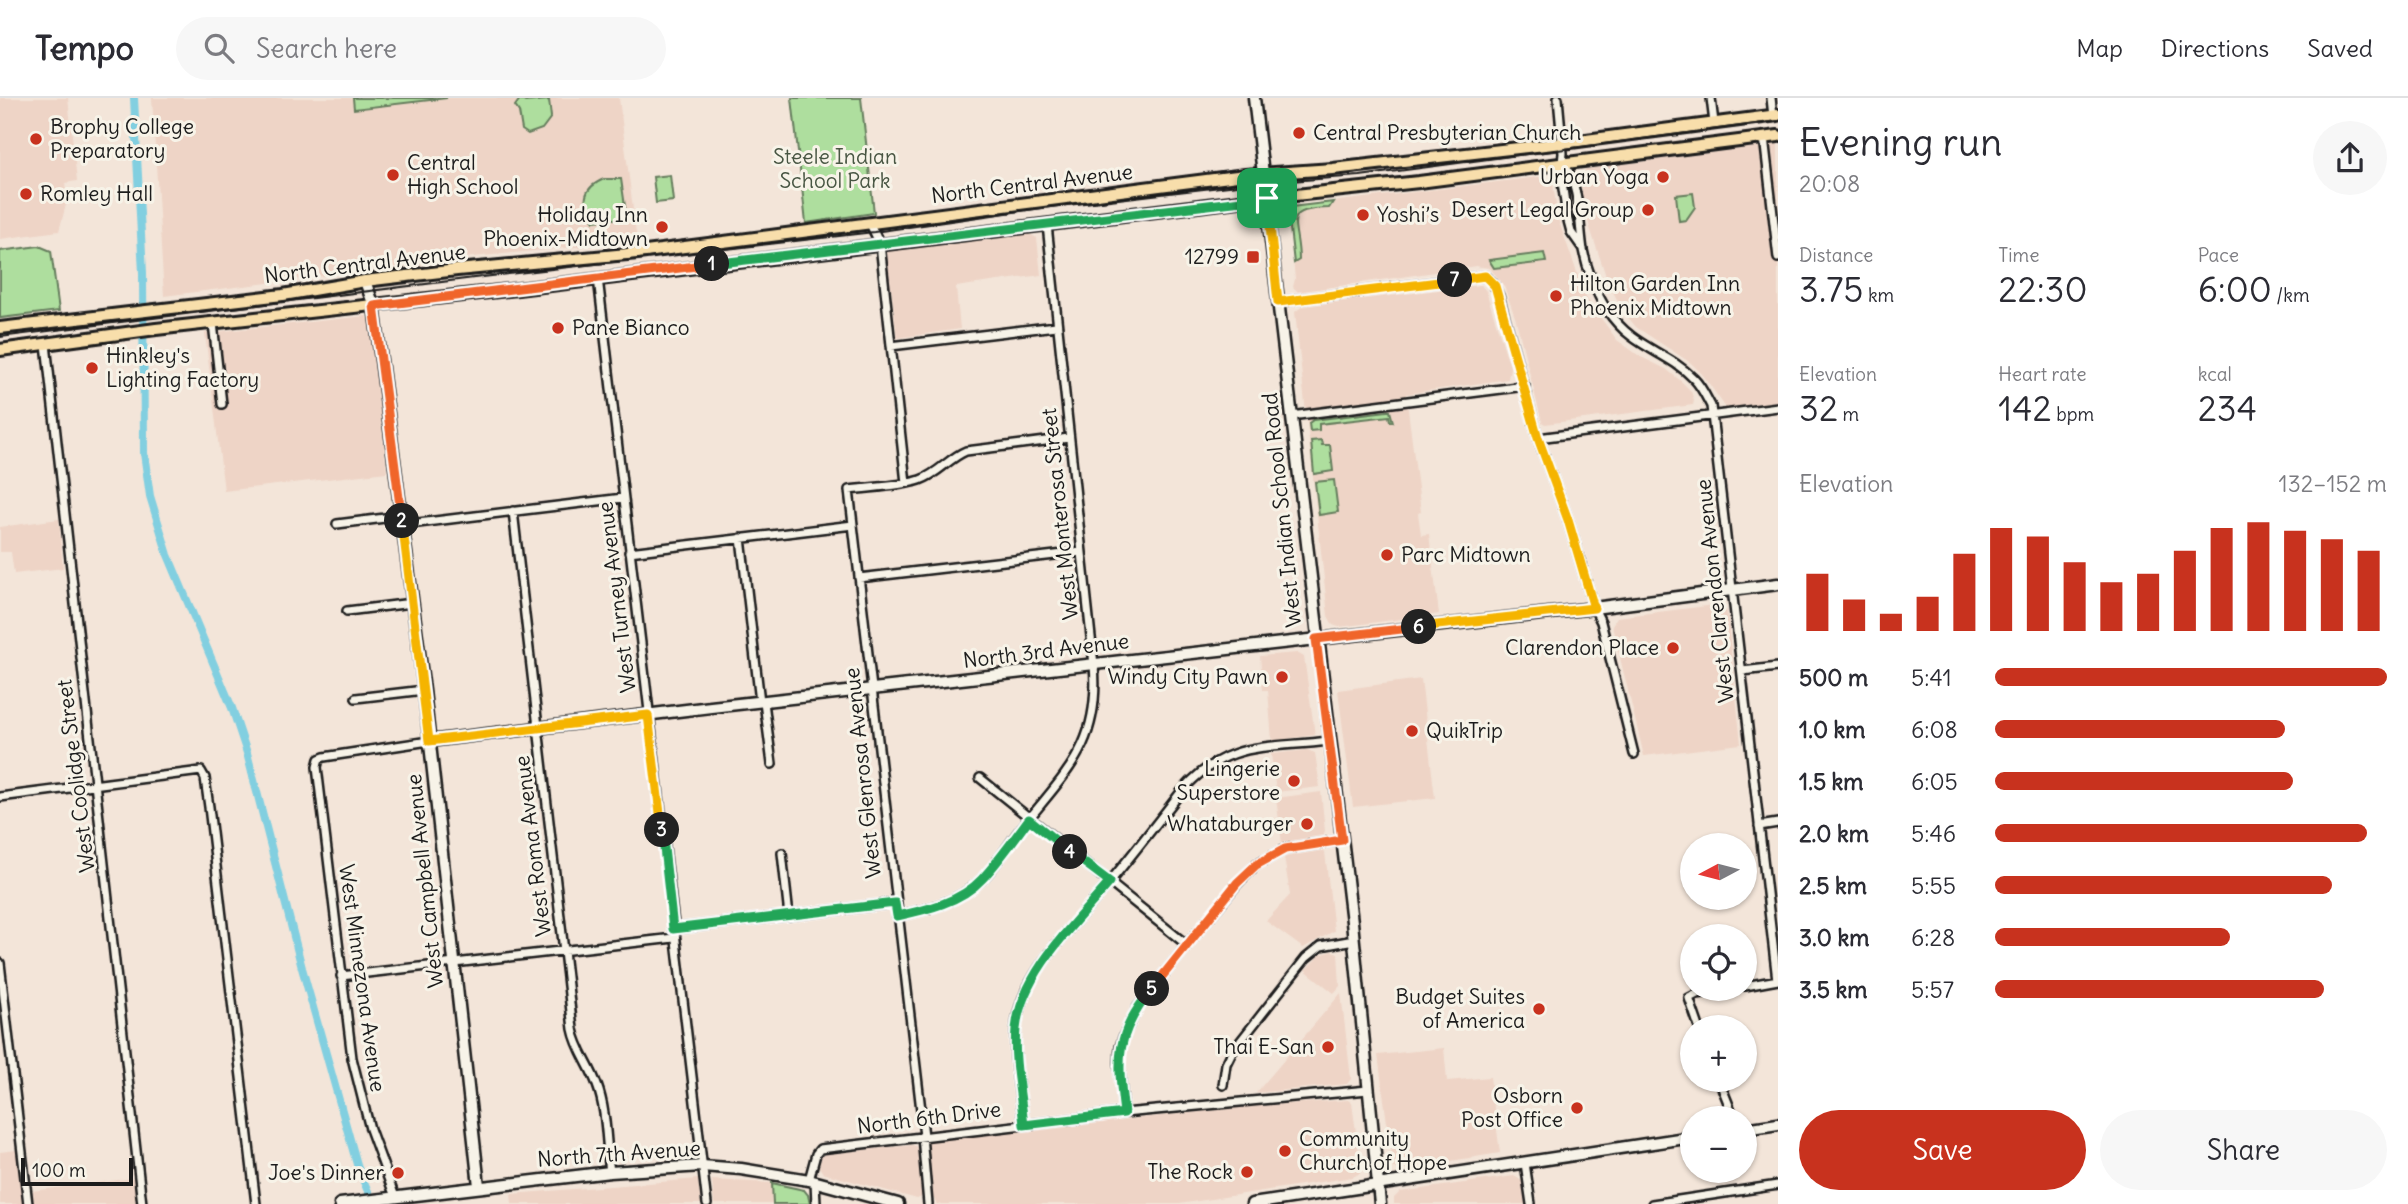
<!DOCTYPE html>
<html lang="en">
<head>
<meta charset="utf-8">
<style>
	:root { --surface:#fff; --page:#f7f7f7; --text:#2b2b33; --muted:#7c7c81; --line:#e1e1e2; --accent:#c8321e }
	body { margin:0; font-family:Delius,sans-serif; background:var(--page); color:var(--text); height:100vh; display:flex; flex-direction:column; font-size:26px; white-space:nowrap }
	* { box-sizing:border-box; margin:0 }
	p { font-size:23px; color:var(--muted) }
	.icon { flex:none; width:38px; height:38px; fill:none; stroke:currentColor; stroke-width:2; stroke-linecap:round; stroke-linejoin:round }
	.map { position:relative; flex:1; overflow:hidden }
	.side { display:flex; flex-direction:column; background:var(--surface); width:630px }
	.side>* { flex:none }
	.needle { width:46px; rotate:263deg }
	.fabs { position:absolute; left:1680px; top:735px; display:grid; gap:14px }
	.fabs a { display:grid; place-items:center; width:77px; height:77px; border-radius:50%; background:var(--surface); box-shadow:0 2px 5px #0004; font-size:35px }
	.scale { position:absolute; left:21px; bottom:18px; width:112px; box-sizing:border-box; padding-left:7px; border:4px solid #1c1c1c; border-top:0; font-size:19px; line-height:24px; white-space:nowrap; color:#1c1c1c; -webkit-text-stroke:5px #f7f3e8; paint-order:stroke }
	.pin { position:absolute; display:grid; place-items:center; width:60px; height:60px; color:#fff; margin:-30px; border-radius:14px; box-shadow:0 4px 10px #0006 }
	.km { position:absolute; width:35px; height:35px; margin:-18px; border-radius:50%; background:#222; color:#fff; font-size:19px; line-height:35px; text-align:center }
	.round { display:grid; place-items:center; flex:none; width:74px; height:74px; border-radius:37px; background:var(--page) }
	.overview { display:flex; align-items:center; justify-content:space-between; height:119px; padding:0 21px }
	h1 { font-size:38px; font-weight:600; line-height:52px }
	.figures { display:grid; grid-template-columns:repeat(3,1fr); gap:10px; height:119px; padding:7px 21px }
	.figures div { display:grid; align-content:center }
	.figures b { font-size:35px; font-weight:600 }
	.figures small { font-size:19px; font-weight:400 }
	.figures p { font-size:19px }
	.chart { height:196px; padding:14px 21px }
	.chart p { display:flex; justify-content:space-between }
	.chart svg { width:100%; height:126px; margin-top:7px; stroke:var(--accent); stroke-width:6 }
	.button { display:flex; gap:14px; margin-top:auto; padding:14px 21px }
	.button a { flex:1; height:80px; border-radius:42px; background:var(--accent); color:#fff; font-size:28px; font-weight:600; line-height:80px; text-align:center }
	.button a+a { background:var(--page); color:var(--text) }
	ul { padding:0 21px; list-style:none; font-size:23px }
	li { display:grid; grid-template-columns:112px 84px 1fr; align-items:center; height:52px }
	li i { height:18px; border-radius:9px; background:var(--accent) }
	header { display:flex; align-items:center; gap:42px; box-sizing:border-box; height:98px; padding:0 35px; background:var(--surface); border-bottom:2px solid var(--line) }
	header strong { font-size:33px }
	nav { display:flex; gap:38px; margin-inline-start:auto; font-size:24px }
	.search { width:490px; height:63px; background:var(--page); display:flex; align-items:center; gap:18px; box-sizing:border-box; padding:0 24px; border-radius:38px; color:var(--muted); font-size:26px }
	main { display:flex; flex:1; min-height:0 }
	.map>svg:first-child { display:block }
</style>
</head>
<body>
<header>
<strong>Tempo</strong>
<div class="search"><svg class="icon" aria-label="search" viewBox="0 0 24 24"><circle cx="10" cy="10" r="6"/><path d="M15 15l6 6"/></svg>Search here</div>
<nav><a>Map</a><a>Directions</a><a>Saved</a></nav>
</header>
<main>
<div class="map">
<svg width="1778" height="1106" viewBox="0 0 1778 1106">
	<rect width="100%" height="100%" fill="#f3e5d9"/>
	<filter id="ink" filterUnits="userSpaceOnUse"><feTurbulence type="fractalNoise" baseFrequency=".0143" numOctaves="2"/><feDisplacementMap in="SourceGraphic" scale="14" xChannelSelector="R" yChannelSelector="G"/><feConvolveMatrix kernelMatrix="1 2 1 2 8 2 1 2 1" color-interpolation-filters="sRGB"/></filter>
	<g filter="url(#ink)">
		<path fill="#eed4c6" d="M0 0H68L77 83 65 85 67 103 59 133 0 141Z
			M152 0H353L354 11 447 0H619L637 143 473 159 164 198Z
			M1778 46V303L1726 310 1703 277 1691 265 1636 229 1623 213 1608 184 1590 130 1582 99 1581 78 1586 71Z
			M1546 78 1553 86 1558 121 1586 200 1617 242 1641 259 1666 271 1682 284 1691 293 1694 302 1693 307 1545 326 1542 324 1516 222 1504 188 1490 170 1476 168 1298 194 1293 189 1295 181 1288 113 1290 109Z
			M1029 136 1037 140 1041 177 956 189 960 231 897 240 887 155 889 152Z
			M1481 187 1486 193 1510 269 1508 281 1406 296 1421 414 1418 415 1421 437 1429 436 1439 516 1339 529 1333 527 1328 518 1295 214 1304 207Z
			M366 218 370 223 387 374 224 393 205 235Z
			M59 421 63 470 14 476 11 454H0V429Z
			M1715 507 1724 509 1727 514 1741 646 1644 658 1612 527 1617 519Z
			M1297 555 1304 559 1315 637 1272 643 1268 592H1263L1260 558Z
			M1421 581 1435 700 1353 709 1338 592Z
			M1307 652 1315 655 1320 689 1276 694 1271 656Z
			M1321 694 1325 733 1322 738 1282 745 1276 700Z
			M1318 752 1325 754 1334 833 1303 850 1266 823 1290 797 1284 759Z
			M1332 853 1338 855 1340 888 1334 895 1305 872 1320 857Z
			M1341 895 1351 981 1347 986 1256 995Z
			M1444 950 1447 983 1490 979 1500 1055 1401 1071 1393 1070 1378 957Z
			M1348 1002 1352 1005 1361 1070 1360 1075 1353 1079 1179 1106H937L931 1096 925 1048 928 1042 1256 1008Z
			M913 1047 917 1049 924 1094V1098L917 1101 823 1075 819 1069 821 1059 825 1056Z
			M17 1052 23 1106H0V1054Z
			M1514 1078 1522 1083 1525 1106H1394V1100L1400 1094Z
			M134 1080 137 1106H34L32 1093Z
			M698 1081 701 1106H512L511 1096Z
			M712 1082 772 1085 773 1106H714Z"/>
		<path fill="#aede9e" stroke="#657d5d" stroke-width="2" d="M353 0H447L354 11Z
			M792 0H861L874 115 806 125Z
			M520 1 525 4 549 2 551 19 542 31 528 36 522 32 519 14 515 8Z
			M670 77 673 103 656 105 653 79Z
			M604 81H621L626 115 622 120 594 123C581 105 582 90 604 81Z
			M1693 95 1695 109 1686 122 1679 123 1676 97Z
			M1333 104 1329 110C1279 111 1299 125 1299 162L1294 165 1288 113 1291 109Z
			M39 148 51 153 59 213 0 220V153Z
			M1544 155 1546 164 1494 170 1489 162Z
			M1387 313H1390L1393 324 1390 323 1389 318 1319 326V332L1310 333 1309 325 1313 322Z
			M1321 342 1322 347H1330L1333 373 1314 376 1311 343Z
			M1334 382 1338 414 1319 417 1315 384Z
			M772 1085 804 1092 808 1097 810 1106H773Z"/>
		<g fill="none" stroke-linecap="round" stroke-linejoin="round">
			<path stroke="#82cfe0" stroke-width="8" d="M134 0 143 175 144 355 150 398 168 457 232 610 247 655 302 870 358 1070 373 1105"/>
			<defs>
				<path id="street" d="M1558 0 1563 55 1561 77 1567 119 1571 134 1583 151
					M1711 0 1714 25
					M1771 0 1773 18
					M1764 39 1778 160
					M1563 65C1580 85 1579 127 1583 152 1587 171 1596 196 1607 212 1633 251 1666 252 1694 281 1702 289 1706 299 1711 308L1777 882
					M870 126 880 146 906 385
					M598 180 707 1106
					M1278 204 1485 178 1493 185 1499 198 1538 340 1568 422 1594 510 1601 524 1634 656
					M213 225 222 306
					M46 246 142 1106
					M891 248 1056 228
					M1291 318 1525 288
					M1538 340 1778 309
					M513 413 573 931C577 952 590 967 597 987 607 1013 606 1046 610 1074
					M337 426 401 418
					M402 427 623 400
					M741 440 760 604
					M629 454 853 427
					M859 480 1081 454
					M347 513 412 505
					M1742 573 1778 569
					M356 600 424 592
					M764 604 772 666
					M980 680 1187 847
					M0 699 201 673 205 680 209 709 256 1106
					M1759 728 1778 725
					M782 755 789 818
					M897 818C926 812 958 804 980 783 996 769 1007 748 1020 732 1066 674 1101 647 1094 567L1047 127
					M673 831 896 805
					M0 865 28 1106
					M341 878 674 840
					M1745 888 1778 882
					M1699 929 1689 900 1697 896 1727 891
					M1719 982 1734 1020
					M1223 987 1226 966 1232 954 1306 860 1321 848 1354 842
					M1124 1015 1119 965 1120 949 1124 937 1138 909 1187 847 1238 785 1256 767 1285 751 1342 742
					M1024 1027C1020 991 1010 952 1018 916 1029 868 1078 823 1108 786 1133 756 1157 725 1181 694 1227 641 1266 651 1329 643
					M922 1038 928 1106
					M924 1038 849 392C871 389 898 389 920 382 938 376 949 360 966 353L1069 340
					M1525 1065 1531 1106
					M809 1082 816 1056 820 1051 1124 1015 1368 992
					M815 1083 816 1106
					M395 1099 370 1031 352 960 317 669 319 661 324 659 429 643
					M1652 1106 1778 1087"/>
				<path id="secondary" d="M1254 0 1352 824 1380 1106
					M365 183 374 208 424 592 479 1088
					M429 643 711 609 1586 511 1778 486
					M1745 1031 1778 1026
					M340 1106 610 1074 702 1068 741 1071 809 1082 898 1106
					M1252 1106 1692 1039"/>
				<path id="primary" d="M0 230 283 197 365 183 457 172 638 155 1245 77 1333 71 1563 45 1778 17
					M0 252 156 231 518 191 1247 102 1419 84 1778 38"/>
			</defs>
			<use href="#street" stroke="#1c1c1c" stroke-width="12"/>
			<use href="#secondary" stroke="#1c1c1c" stroke-width="15"/>
			<use href="#primary" stroke="#1c1c1c" stroke-width="16"/>
			<use href="#street" stroke="#f7f3e8" stroke-width="7"/>
			<use href="#secondary" stroke="#f7f3e8" stroke-width="10"/>
			<use href="#primary" stroke="#f8deab" stroke-width="10"/>
			<path stroke="#1c1c1c" stroke-width="2" d="M0 239 474 180 874 134 1042 110 1246 86 1360 78 1778 23"/>
		</g>
	</g>
	<g fill="none" stroke-linecap="round" stroke-linejoin="round" filter="url(#ink)">
		<defs>
			<path id="split-1" d="M712 166 1267 100"/>
			<path id="split-2" d="M402 423 374 208 712 166"/>
			<path id="split-3" d="M402 423 429 643 648 617 662 732"/>
			<path id="split-4" d="M662 732 673 831 895 805 897 818C926 812 961 804 982 781 999 763 1014 741 1029 721L1070 754"/>
			<path id="split-5" d="M1070 754 1110 784C1075 825 1021 876 1016 931 1013 963 1021 996 1024 1027L1124 1015C1117 959 1115 937 1152 891"/>
			<path id="split-6" d="M1152 891 1237 785 1256 767 1285 751 1342 742 1316 541 1419 529"/>
			<path id="split-7" d="M1419 529 1594 510 1568 422 1538 340 1495 188 1485 178 1455 182"/>
			<path id="split-8" d="M1267 100 1278 204 1455 182"/>
		</defs>
		<use href="#split-1" stroke="#fff" stroke-width="14"/>
		<use href="#split-2" stroke="#fff" stroke-width="14"/>
		<use href="#split-3" stroke="#fff" stroke-width="14"/>
		<use href="#split-4" stroke="#fff" stroke-width="14"/>
		<use href="#split-5" stroke="#fff" stroke-width="14"/>
		<use href="#split-6" stroke="#fff" stroke-width="14"/>
		<use href="#split-7" stroke="#fff" stroke-width="14"/>
		<use href="#split-8" stroke="#fff" stroke-width="14"/>
		<use href="#split-1" stroke="#22a559" stroke-width="9"/>
		<use href="#split-2" stroke="#f0652b" stroke-width="9"/>
		<use href="#split-3" stroke="#f5b400" stroke-width="9"/>
		<use href="#split-4" stroke="#22a559" stroke-width="9"/>
		<use href="#split-5" stroke="#22a559" stroke-width="9"/>
		<use href="#split-6" stroke="#f0652b" stroke-width="9"/>
		<use href="#split-7" stroke="#f5b400" stroke-width="9"/>
		<use href="#split-8" stroke="#f5b400" stroke-width="9"/>
	</g>
	<g fill="#c8321e" stroke="#f7f3e8" stroke-width="2.5">
		<circle cx="1299" cy="35" r="7"/>
		<circle cx="36" cy="41" r="7"/>
		<circle cx="393" cy="77" r="7"/>
		<circle cx="1663" cy="79" r="7"/>
		<circle cx="26" cy="96" r="7"/>
		<circle cx="1648" cy="112" r="7"/>
		<circle cx="1363" cy="117" r="7"/>
		<circle cx="662" cy="129" r="7"/>
		<rect x="1246" y="152" width="14" height="14" rx="3.5"/>
		<circle cx="1556" cy="198" r="7"/>
		<circle cx="558" cy="230" r="7"/>
		<circle cx="92" cy="270" r="7"/>
		<circle cx="1387" cy="457" r="7"/>
		<circle cx="1673" cy="550" r="7"/>
		<circle cx="1282" cy="579" r="7"/>
		<circle cx="1412" cy="633" r="7"/>
		<circle cx="1294" cy="683" r="7"/>
		<circle cx="1307" cy="726" r="7"/>
		<circle cx="1539" cy="911" r="7"/>
		<circle cx="1328" cy="949" r="7"/>
		<circle cx="1577" cy="1010" r="7"/>
		<circle cx="1285" cy="1053" r="7"/>
		<circle cx="1247" cy="1074" r="7"/>
		<circle cx="398" cy="1075" r="7"/>
	</g>
	<g text-anchor="middle" stroke-width="6" stroke-linejoin="round" paint-order="stroke">
		<g font-size="21" fill="#1c1c1c" stroke="#f7f3e8" text-anchor="end">
			<text x="50" y="36" text-anchor="start">Brophy College<tspan x="50" dy="24">Preparatory</tspan></text>
			<text x="1313" y="42" text-anchor="start">Central Presbyterian Church</text>
			<text x="407" y="72" text-anchor="start">Central<tspan x="407" dy="24">High School</tspan></text>
			<text x="1649" y="86">Urban Yoga</text>
			<text x="40" y="103" text-anchor="start">Romley Hall</text>
			<text x="1634" y="119">Desert Legal Group</text>
			<text x="648" y="124">Holiday Inn<tspan x="648" dy="24">Phoenix-Midtown</tspan></text>
			<text x="1377" y="124" text-anchor="start">Yoshi’s</text>
			<text x="1239" y="166">12799</text>
			<text x="1570" y="193" text-anchor="start">Hilton Garden Inn<tspan x="1570" dy="24">Phoenix Midtown</tspan></text>
			<text x="572" y="237" text-anchor="start">Pane Bianco</text>
			<text x="106" y="265" text-anchor="start">Hinkley's<tspan x="106" dy="24">Lighting Factory</tspan></text>
			<text x="1401" y="464" text-anchor="start">Parc Midtown</text>
			<text x="1659" y="557">Clarendon Place</text>
			<text x="1268" y="586">Windy City Pawn</text>
			<text x="1426" y="640" text-anchor="start">QuikTrip</text>
			<text x="1280" y="678">Lingerie<tspan x="1280" dy="24">Superstore</tspan></text>
			<text x="1293" y="733">Whataburger</text>
			<text x="1525" y="906">Budget Suites<tspan x="1525" dy="24">of America</tspan></text>
			<text x="1314" y="956">Thai E-San</text>
			<text x="1563" y="1005">Osborn<tspan x="1563" dy="24">Post Office</tspan></text>
			<text x="1299" y="1048" text-anchor="start">Community<tspan x="1299" dy="24">Church of Hope</tspan></text>
			<text x="1233" y="1081">The Rock</text>
			<text x="384" y="1082">Joe's Dinner</text>
		</g>
		<g font-size="21" fill="#485643" stroke="#f7f3e8">
			<text x="835" y="66">Steele Indian<tspan x="835" dy="24">School Park</tspan></text>
		</g>
		<g font-size="21" fill="#1c1c1c" stroke="#f7f3e8">
			<text transform="translate(1032 86) rotate(-7)" y="7">North Central Avenue</text>
			<text transform="translate(365 166) rotate(-7)" y="7">North Central Avenue</text>
			<text transform="translate(1282 412) rotate(-96)" y="7">West Indian School Road</text>
			<text transform="translate(1060 416) rotate(-96)" y="7">West Monterosa Street</text>
			<text transform="translate(1715 493) rotate(-96)" y="7">West Clarendon Avenue</text>
			<text transform="translate(617 499) rotate(-97)" y="7">West Turney Avenue</text>
			<text transform="translate(1046 553) rotate(-7)" y="7">North 3rd Avenue</text>
			<text transform="translate(863 675) rotate(-96)" y="7">West Glenrosa Avenue</text>
			<text transform="translate(76 678) rotate(-97)" y="7">West Coolidge Street</text>
			<text transform="translate(533 748) rotate(-97)" y="7">West Roma Avenue</text>
			<text transform="translate(425 783) rotate(-96)" y="7">West Campbell Avenue</text>
			<text transform="translate(362 880) rotate(82)" y="7">West Minnezona Avenue</text>
			<text transform="translate(929 1020) rotate(-7)" y="7">North 6th Drive</text>
			<text transform="translate(619 1056) rotate(-4)" y="7">North 7th Avenue</text>
		</g>
	</g>
</svg>
<div class="fabs">
<a><svg class="needle" viewBox="-14 -14 28 28"><path d="M0-13l5 13h-10z" fill="#e53935"/><path d="M0 13l5-13h-10z" fill="#7c7c81"/></svg></a>
<a><svg class="icon" aria-label="locate" viewBox="0 0 24 24"><circle cx="12" cy="12" r="6"/><path d="M12 2v4M12 18v4M2 12h4M18 12h4"/></svg></a>
<a>+</a>
<a>−</a>
</div>
<div class="scale">100 m</div>
<div class="pin" style="left:1267px;top:100px;background:#1e9e55"><svg class="icon" aria-label="arrive" viewBox="0 0 24 24"><path d="M6 21V4h12l-3 4 3 4H6"/></svg></div>
<b class="km" style="left:712px;top:166px">1</b>
<b class="km" style="left:402px;top:423px">2</b>
<b class="km" style="left:662px;top:732px">3</b>
<b class="km" style="left:1070px;top:754px">4</b>
<b class="km" style="left:1152px;top:891px">5</b>
<b class="km" style="left:1419px;top:529px">6</b>
<b class="km" style="left:1455px;top:182px">7</b>
</div>
<section class="side">
<div class="overview"><div><h1>Evening run</h1><p>20:08</p></div><a class="round"><svg class="icon" aria-label="share" viewBox="0 0 24 24"><path d="M12 15V3M7 8l5-5 5 5M5 13v7h14v-7"/></svg></a></div>
<div class="figures">
<div><p>Distance</p><b>3.75<small> km</small></b></div>
<div><p>Time</p><b>22:30</b></div>
<div><p>Pace</p><b>6:00<small> /km</small></b></div>
</div>
<div class="figures">
<div><p>Elevation</p><b>32<small> m</small></b></div>
<div><p>Heart rate</p><b>142<small> bpm</small></b></div>
<div><p>kcal</p><b>234</b></div>
</div>
<div class="chart"><p><span>Elevation</span>132–152 m</p>
<svg viewBox="0 0 160 44" preserveAspectRatio="none"><path d="M5 44V24M15 44V33M25 44V38M35 44V32M45 44V17M55 44V8M65 44V11M75 44V20M85 44V27M95 44V24M105 44V16M115 44V8M125 44V6M135 44V9M145 44V12M155 44V16"/></svg>
</div>
<ul>
<li><b>500 m</b>5:41<i style="width:100%"></i></li>
<li><b>1.0 km</b>6:08<i style="width:74%"></i></li>
<li><b>1.5 km</b>6:05<i style="width:76%"></i></li>
<li><b>2.0 km</b>5:46<i style="width:95%"></i></li>
<li><b>2.5 km</b>5:55<i style="width:86%"></i></li>
<li><b>3.0 km</b>6:28<i style="width:60%"></i></li>
<li><b>3.5 km</b>5:57<i style="width:84%"></i></li>
</ul>
<div class="button"><a>Save</a><a>Share</a></div>
</section>
</main>
</body>
</html>
